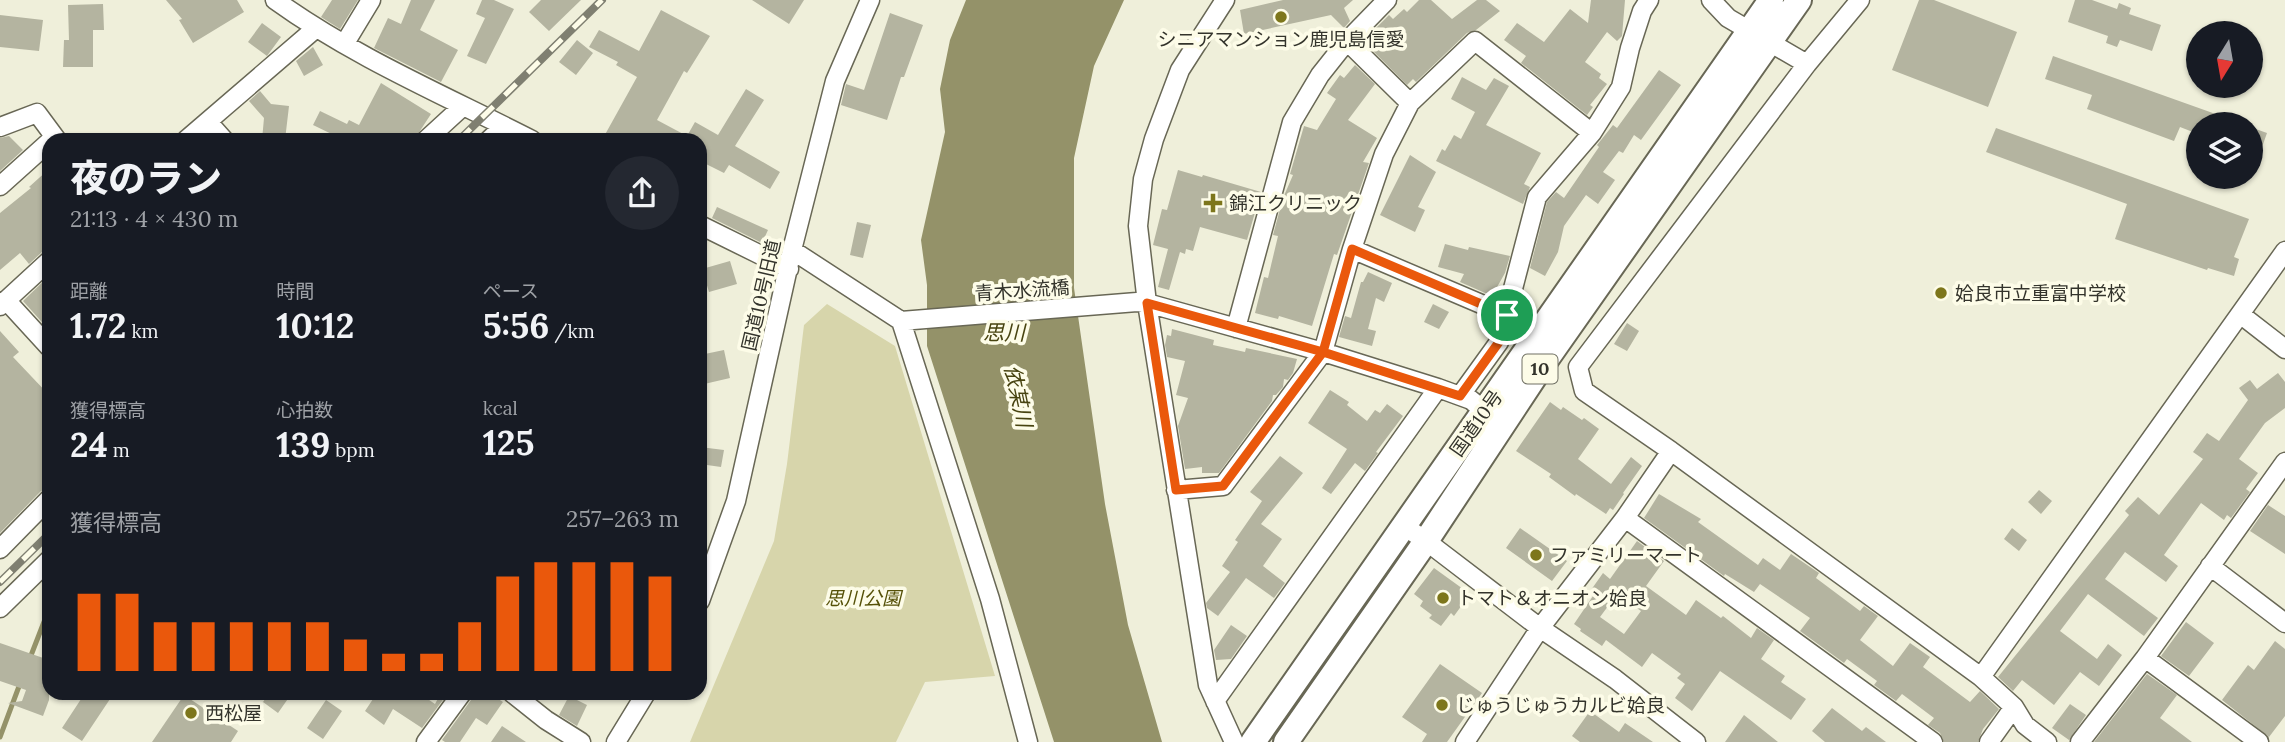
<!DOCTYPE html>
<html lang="ja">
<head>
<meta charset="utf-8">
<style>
	:root { --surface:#171b24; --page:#242831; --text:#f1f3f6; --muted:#9ea1a6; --accent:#ea580c }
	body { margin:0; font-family:Lora,"Noto Sans JP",serif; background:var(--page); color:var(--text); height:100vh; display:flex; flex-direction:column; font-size:26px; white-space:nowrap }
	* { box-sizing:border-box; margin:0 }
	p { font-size:23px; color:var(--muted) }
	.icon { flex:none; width:38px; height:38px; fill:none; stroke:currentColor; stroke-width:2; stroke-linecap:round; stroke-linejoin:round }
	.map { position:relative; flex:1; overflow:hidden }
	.drawer { position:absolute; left:42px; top:133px; width:665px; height:567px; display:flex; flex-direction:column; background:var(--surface); border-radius:21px; box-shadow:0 2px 5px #0004 }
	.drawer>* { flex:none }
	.needle { width:46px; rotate:191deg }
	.fabs { position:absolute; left:2186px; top:21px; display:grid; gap:14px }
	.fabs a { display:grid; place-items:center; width:77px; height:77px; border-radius:50%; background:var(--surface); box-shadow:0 2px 5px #0004; font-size:35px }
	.pin { position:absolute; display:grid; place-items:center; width:60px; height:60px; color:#fff; margin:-30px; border:4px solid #fff; border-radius:50%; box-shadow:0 2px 7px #0007 }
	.round { display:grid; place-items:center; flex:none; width:74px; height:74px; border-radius:37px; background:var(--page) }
	.summary { display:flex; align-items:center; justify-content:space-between; height:119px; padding:0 28px }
	h1 { font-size:38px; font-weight:800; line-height:52px }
	.stats { display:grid; grid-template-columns:repeat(3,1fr); gap:10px; height:119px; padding:7px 28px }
	.stats div { display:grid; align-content:center }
	.stats b { font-size:35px; font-weight:800 }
	.stats small { font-size:19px; font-weight:400 }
	.stats p { font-size:19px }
	.chart { height:196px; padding:14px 28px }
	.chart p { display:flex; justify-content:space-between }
	.chart svg { width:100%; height:126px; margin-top:7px; stroke:var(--accent); stroke-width:6 }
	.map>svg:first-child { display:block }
</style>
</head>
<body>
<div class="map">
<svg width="2285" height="742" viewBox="0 0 2285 742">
	<rect width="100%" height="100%" fill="#efefda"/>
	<path fill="#d7d5ab" d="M827 304 895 346 995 676 925 682 896 742H690L774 541 787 464 804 325Z"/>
	<path fill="#949269" d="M966 0H1124L1094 66 1074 158V288L1105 504 1128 625 1162 742H1054L927 346V285L921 240 945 132 940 89 950 40Z"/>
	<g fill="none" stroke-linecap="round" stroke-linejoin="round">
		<path stroke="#949269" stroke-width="5" d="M30 658 49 609
			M0 737 21 681"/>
	</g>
	<path fill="#b4b4a0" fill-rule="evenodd" d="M166 0H237L244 12 193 43 179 20 182 19Z
		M332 0H358L340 29 321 17Z
		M411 0H435L420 30 458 50 441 82 374 48 388 18 401 24Z
		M482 0H494L514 9 486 64 467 56 485 18 476 14Z
		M541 0H581L549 31 529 12Z
		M752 0H804L789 24Z
		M1283 0H1353L1344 8 1350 21 1344 28 1331 15 1244 34 1240 10Z
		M1419 0H1431L1452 19 1477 0H1486L1500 11 1476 30 1467 33 1416 82 1413 79 1407 85 1363 41 1389 15 1393 19 1404 9 1407 12Z
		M1591 0H1625L1622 36 1617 41 1607 32 1585 62 1601 74 1599 78 1607 84 1590 105 1593 107 1587 115 1521 63 1526 56 1504 40 1517 23 1544 42 1570 9 1588 23Z
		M1919 0H1934L2017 32 1988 107 1892 70Z
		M2075 0H2092L2117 9 2119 3 2131 8 2129 14 2161 25 2152 51 2120 40 2117 47 2106 43 2108 36 2068 22Z
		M103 4 104 30H93V67H63L64 40H69L68 5Z
		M661 10 710 36 687 73 684 71 657 120 687 136 695 122 718 135 746 89 764 100 735 146 780 172 770 189 729 165 724 173 700 161V140H602L637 77 616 65 618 62 589 47 599 30 639 51Z
		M890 13 923 25 904 77H901L887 120 841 105 846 84 864 90Z
		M0 15 43 20 39 51 0 47Z
		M262 23 281 37 267 56 248 42Z
		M577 40 593 53 576 75 559 62Z
		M313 47 323 65 304 76 296 61Z
		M2053 56 2238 122V124H2198V134L2180 127 2174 141 2087 109 2092 95 2045 79Z
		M1355 65 1375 84 1348 120 1377 138 1363 162 1369 163 1337 255 1334 254 1312 326 1279 316 1278 319 1255 313 1264 277 1268 278 1278 236 1273 235 1283 198 1293 175 1290 174 1304 126 1317 130 1336 99 1327 93 1340 75 1344 78Z
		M1659 70 1681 85 1641 140 1634 135 1623 153 1619 151 1603 172 1615 180 1598 204 1586 195 1564 226 1558 252 1545 276 1530 268 1547 202 1556 192 1564 198 1599 147 1597 145 1613 125 1617 128Z
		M1462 77 1486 90 1494 78 1509 86 1486 125 1541 153 1524 184 1530 187 1523 204 1436 161 1442 149 1445 151 1454 135 1461 139 1475 112 1451 99Z
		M381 83 431 114 414 140H344L313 125 320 111 347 124 349 120 359 125Z
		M260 91 271 104 289 106 285 140H262L264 118 249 101Z
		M2250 127 2267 133 2252 175H2250Z
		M1996 128 2249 219 2234 257 2239 259 2234 276 2208 268 2207 270 2115 239 2127 204 1986 152Z
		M9 136 23 150 0 171V138Z
		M1410 155 1436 172 1418 207 1425 210 1415 232 1380 215Z
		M49 169V250L42 252 29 264 20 253 0 270V213L31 188 29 187Z
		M1178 170 1202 177 1203 175 1261 192 1247 240 1200 227 1193 251 1186 249 1185 254 1180 252 1169 290 1158 287 1168 249 1153 245 1162 209 1167 210Z
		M717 207 768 230 762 243 712 218Z
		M857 222 871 225 863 258 850 255Z
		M1445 244 1468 250 1469 247 1510 256 1505 273 1492 296 1460 282 1464 274 1438 267Z
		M730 261 737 284 709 292 702 269Z
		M1368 272 1392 283 1384 302 1376 298 1368 329 1376 331 1372 346 1339 337 1345 316 1351 318 1361 282H1363Z
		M49 276V330L23 301Z
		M1433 304 1449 312 1439 329 1424 322Z
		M1627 323 1639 331 1627 351 1614 344Z
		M1172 329 1214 340 1213 345 1245 352 1246 348 1297 359 1293 373 1288 380 1284 379 1283 387 1276 395H1273L1272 401 1219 473H1202V467L1185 469 1178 426 1188 398 1176 395 1185 361 1167 357 1165 345 1167 335 1171 336Z
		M0 331 19 352 13 357 49 395V488L41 491 0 533Z
		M724 350 730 378 700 385V355Z
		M2278 373 2285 382V408L2265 423 2239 459 2258 473 2246 489 2250 492 2231 518 2227 515 2224 520 2201 503 2164 555 2178 566 2166 582 2125 552 2105 579 2158 618 2144 636 2088 594 2060 631 2097 659 2108 644 2122 655 2099 686 2080 672 2054 705 2022 680 2013 691 1998 677 2129 515 2125 511 2138 497 2159 515 2203 459 2193 452 2207 433 2219 441 2248 400 2239 388 2250 380 2257 389Z
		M1330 390 1349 402 1347 405 1367 421 1375 410 1380 413 1387 404 1403 416 1376 452 1378 453 1365 471 1355 463 1331 494 1322 488 1347 449 1308 423Z
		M1550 402 1561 410 1563 407 1582 420 1584 418 1599 429 1578 459 1611 484 1631 457 1642 466 1623 493 1624 494 1613 510 1610 508 1606 514 1576 494 1575 496 1549 477 1551 474 1516 451Z
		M700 447 724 450 721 467 700 464Z
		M1280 456 1303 473 1261 524 1282 539 1263 566 1285 583 1274 598 1246 578 1218 616 1207 608 1206 603 1230 572 1222 566 1238 542 1235 540 1262 501 1250 492Z
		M2039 490 2052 501 2041 514 2028 502Z
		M1659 494 1701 519 1698 522 1758 565 1763 558 1780 570 1791 554 1819 573 1816 578 1860 611 1864 606 1878 616 1860 640 1893 666 1910 643 1930 657 1923 667 1970 702 1980 691 1999 709 1983 729 1978 742H1944L1940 733 1928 725 1934 718 1902 694 1896 701 1874 685 1877 681 1847 659 1844 663 1800 631 1810 618 1760 584 1754 592 1725 574 1724 576 1644 518Z
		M2268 505 2285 516V554L2250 531Z
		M1520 528 1567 561 1552 581 1506 548Z
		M2012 528 2027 540 2019 551 2004 539Z
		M1637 541 1664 561 1646 586 1686 615 1696 600 1721 618 1723 616 1751 638 1757 628 1774 640 1761 659 1785 676 1781 682 1806 699 1791 720 1720 671 1692 711 1675 698 1685 684 1677 678 1681 674 1652 653 1642 667 1606 640 1602 646 1580 631 1581 629 1574 624 1595 593 1591 590 1603 573 1610 579ZM1617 594 1641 611 1624 634 1600 617Z
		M1434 568 1470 594 1454 616 1451 613 1441 626 1429 618 1432 615 1420 606 1423 601 1414 594Z
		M2186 622 2214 643 2189 676 2161 656Z
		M1231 625 1247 636 1231 659 1216 660 1214 650Z
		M2275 641 2285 649V716L2269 737 2222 700 2248 665 2254 670Z
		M0 643 49 660V700L43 716 8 703 22 701 26 690 0 681Z
		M1440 664 1482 693 1447 742H1422L1427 734 1402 717Z
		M2147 674 2177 695 2160 718 2192 742H2094Z
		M85 693H114L82 741 62 728Z
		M269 693H292L278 713 263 702Z
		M377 693H419L435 704 441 693H448L422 728 393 709 384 725 365 711Z
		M473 693H489L503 702 487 725 476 718 460 742H445L442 740 471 700Z
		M184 695 238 731 231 742H152Z
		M569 696 587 705 577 726 559 715Z
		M326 700 342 711 323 739 307 728Z
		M2070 704 2086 715 2069 740 2052 728Z
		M1832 708 1862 731 1866 727 1886 742H1825L1812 731Z
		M1590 711 1619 732 1625 723 1653 742H1580L1572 736Z
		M1744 715 1778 742H1725Z
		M502 726 526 742H491Z"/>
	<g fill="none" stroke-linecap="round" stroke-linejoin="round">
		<defs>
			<path id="minor" d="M275 0C354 57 446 96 532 140
				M1225 0 1180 70 1154 139 1143 179 1138 226 1147 303 1208 685 1234 742
				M1711 0 1728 18 1807 64
				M1860 0 1807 64 1578 367 1584 391 1671 451 1981 677 2014 707 2025 725 2047 742
				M1347 41 1387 0
				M345 43 371 0
				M1410 103 1475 41 1592 133
				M208 122 224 140
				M0 127 37 113 57 140
				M186 140 315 29
				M426 140 462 107
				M489 140 504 126
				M0 186 49 142
				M700 225 789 269
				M1352 249 1507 315
				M792 250 901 321 1137 302 1147 303 1323 352 1438 388 1471 400 1492 417
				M6 300 49 347
				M0 306 49 261
				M2240 314 2285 349
				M901 321 990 599 1028 742
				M1460 396 1499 342 1537 197 1592 133 1621 87 1630 48 1642 11 1649 0
				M1176 490 1223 486 1323 352 1352 249 1384 154 1410 103 1347 41 1320 75 1292 122 1236 328
				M1625 518 1933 742
				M1404 526 1426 541 1540 628 1615 679 1696 742
				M0 549 49 499
				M2210 566 2285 623
				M700 601 736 501 792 250 835 81 870 0
				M0 608 49 560
				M2145 658 2285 462
				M1981 677 2285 251
				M512 693 546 720 581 742
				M1215 701 1438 388
				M426 742 462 693
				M616 742 646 693
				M1465 742 1540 628 1625 518 1671 451
				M1989 742 2014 707
				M2080 742 2145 658 2259 742"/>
			<path id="highway" d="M1253 742 1771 0
				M1286 742 1426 541 1541 367 1799 0"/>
		</defs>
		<use href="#minor" stroke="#686755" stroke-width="21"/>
		<use href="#highway" stroke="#686755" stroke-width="28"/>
		<use href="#minor" stroke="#fff" stroke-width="18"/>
		<use href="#highway" stroke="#fff" stroke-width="24"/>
		<defs>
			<path id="rail" d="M459 140 602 0
				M0 582 49 534"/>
		</defs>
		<use href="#rail" stroke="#7f7f71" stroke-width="8"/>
		<use href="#rail" stroke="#fdfce8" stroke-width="5" stroke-dasharray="16" stroke-linecap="butt"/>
	</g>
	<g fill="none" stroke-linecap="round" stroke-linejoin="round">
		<defs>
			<path id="route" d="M1507 315 1499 342 1460 396 1323 352 1147 303 1176 490 1223 486 1323 352 1352 249 1507 315"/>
		</defs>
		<use href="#route" stroke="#fff" stroke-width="14"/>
		<use href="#route" stroke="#ea580c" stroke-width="9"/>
	</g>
	<g fill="#7d761b" stroke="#fdfce8" stroke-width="2.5">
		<circle cx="1281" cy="17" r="7"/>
		<path d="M1209.5 192.5h7v7h7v7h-7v7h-7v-7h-7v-7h7z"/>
		<circle cx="1941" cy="293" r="7"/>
		<circle cx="1536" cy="555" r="7"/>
		<circle cx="1443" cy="598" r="7"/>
		<circle cx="1442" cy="705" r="7"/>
		<circle cx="191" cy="713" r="7"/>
	</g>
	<g text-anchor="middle" stroke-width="7" stroke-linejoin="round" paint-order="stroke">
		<rect fill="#fdfce8" stroke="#707064" stroke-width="2" x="1522.5" y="354.5" width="35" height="29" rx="5"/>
		<g font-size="18" font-weight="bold" fill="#34342c">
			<text x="1540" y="375">10</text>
		</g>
		<g font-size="19" fill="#34342c" stroke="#fdfce8" text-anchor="start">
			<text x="1281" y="46" text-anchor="middle">シニアマンション鹿児島信愛</text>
			<text x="1229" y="210">錦江クリニック</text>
			<text x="1955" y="300">姶良市立重富中学校</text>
			<text x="1550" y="562">ファミリーマート</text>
			<text x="1457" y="605">トマト＆オニオン姶良</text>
			<text x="1456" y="712">じゅうじゅうカルビ姶良</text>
			<text x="205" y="720">西松屋</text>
		</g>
		<g font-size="19" fill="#34342c" stroke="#fdfce8">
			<text transform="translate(1022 290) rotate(-4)" y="7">青木水流橋</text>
			<text transform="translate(761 295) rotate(-77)" y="7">国道10号旧道</text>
			<text transform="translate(1476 423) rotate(-55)" y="7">国道10号</text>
		</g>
		<g font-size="19" font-style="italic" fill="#565108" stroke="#fdfce8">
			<text x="863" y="605">思川公園</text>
		</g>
		<g font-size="21" font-style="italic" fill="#484411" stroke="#fdfce8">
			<text x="1004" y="340">思川</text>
			<text transform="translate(1018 396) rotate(78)" y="7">依某川</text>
		</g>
	</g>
</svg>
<div class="fabs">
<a><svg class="needle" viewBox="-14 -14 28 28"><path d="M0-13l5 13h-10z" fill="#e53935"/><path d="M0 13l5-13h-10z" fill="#9ea1a6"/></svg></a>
<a><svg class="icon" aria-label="layers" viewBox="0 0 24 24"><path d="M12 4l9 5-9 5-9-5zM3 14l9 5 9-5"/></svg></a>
</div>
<div class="pin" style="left:1507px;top:315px;background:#1e9e55"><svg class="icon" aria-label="arrive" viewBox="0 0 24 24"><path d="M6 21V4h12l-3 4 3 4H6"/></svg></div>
<section class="drawer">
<div class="summary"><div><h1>夜のラン</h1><p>21:13 · 4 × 430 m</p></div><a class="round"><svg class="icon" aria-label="share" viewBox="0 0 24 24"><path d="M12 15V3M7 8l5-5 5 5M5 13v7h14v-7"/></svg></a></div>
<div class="stats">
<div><p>距離</p><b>1.72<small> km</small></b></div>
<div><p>時間</p><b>10:12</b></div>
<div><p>ペース</p><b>5:56<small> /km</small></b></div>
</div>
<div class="stats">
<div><p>獲得標高</p><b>24<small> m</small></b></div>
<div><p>心拍数</p><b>139<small> bpm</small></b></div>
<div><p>kcal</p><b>125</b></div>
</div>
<div class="chart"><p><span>獲得標高</span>257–263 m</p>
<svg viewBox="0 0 160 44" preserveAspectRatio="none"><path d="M5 44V17M15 44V17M25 44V27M35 44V27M45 44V27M55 44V27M65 44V27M75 44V33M85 44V38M95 44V38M105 44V27M115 44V11M125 44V6M135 44V6M145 44V6M155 44V11"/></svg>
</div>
</section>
</div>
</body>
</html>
